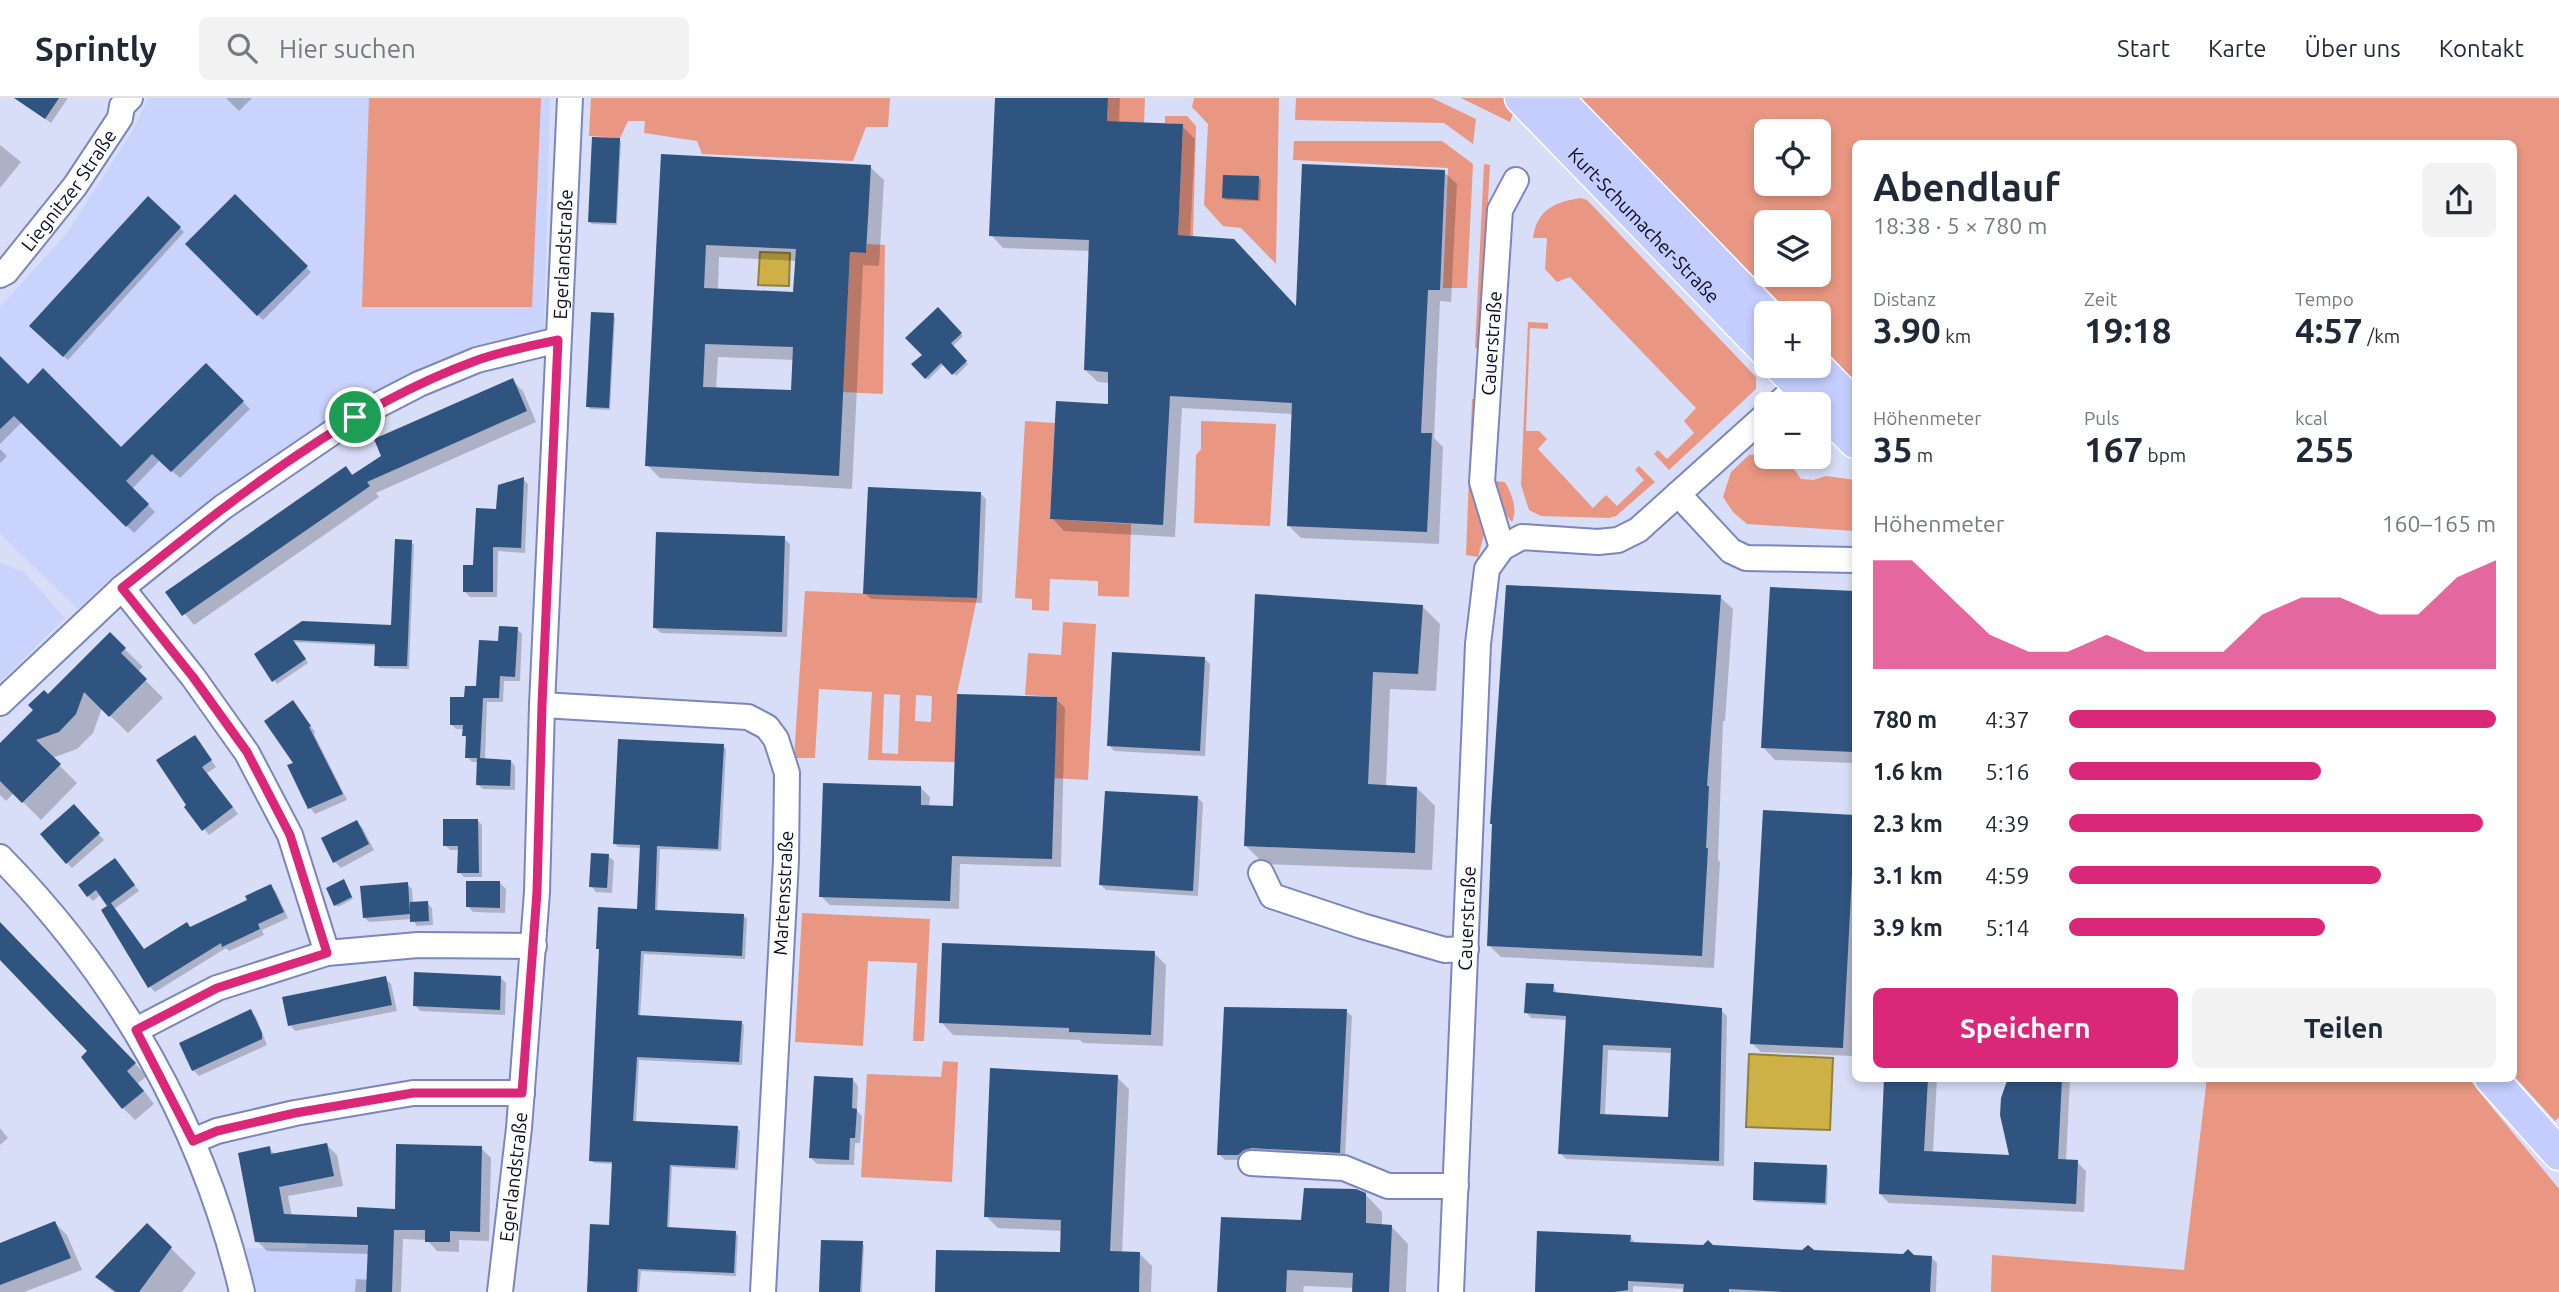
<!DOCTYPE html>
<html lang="de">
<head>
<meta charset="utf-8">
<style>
	:root { --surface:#fff; --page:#f2f2f3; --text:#1f2937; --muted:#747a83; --line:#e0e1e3; --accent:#db2777 }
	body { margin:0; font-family:Ubuntu,sans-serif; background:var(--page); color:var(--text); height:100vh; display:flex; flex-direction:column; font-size:26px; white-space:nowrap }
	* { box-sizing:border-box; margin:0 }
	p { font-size:23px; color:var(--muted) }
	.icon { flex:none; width:38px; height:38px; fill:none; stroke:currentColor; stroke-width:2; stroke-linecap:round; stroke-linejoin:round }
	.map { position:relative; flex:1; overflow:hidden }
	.panel { position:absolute; left:1852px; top:42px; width:665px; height:942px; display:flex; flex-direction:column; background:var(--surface); border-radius:10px; box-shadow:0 4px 10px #0003 }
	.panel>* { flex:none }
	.controls { position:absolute; left:1754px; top:21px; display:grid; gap:14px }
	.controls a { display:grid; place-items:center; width:77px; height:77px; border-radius:10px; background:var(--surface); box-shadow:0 4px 10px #0003; font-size:35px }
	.pin { position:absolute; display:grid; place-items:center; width:60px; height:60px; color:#fff; margin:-30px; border:4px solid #fff; border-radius:50%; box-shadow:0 2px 7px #0007 }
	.round { display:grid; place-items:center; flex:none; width:74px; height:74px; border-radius:10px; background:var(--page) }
	.overview { display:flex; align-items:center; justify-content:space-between; height:119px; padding:0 21px }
	h1 { font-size:38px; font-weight:700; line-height:52px }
	.stats { display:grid; grid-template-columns:repeat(3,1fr); gap:10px; height:119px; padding:7px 21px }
	.stats div { display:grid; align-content:center }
	.stats b { font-size:35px; font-weight:700 }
	.stats small { font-size:19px; font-weight:400 }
	.stats p { font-size:19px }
	.chart { height:196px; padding:14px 21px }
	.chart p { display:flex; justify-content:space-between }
	.chart svg { width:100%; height:126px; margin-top:7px; fill:var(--accent); opacity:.7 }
	.primary-button { display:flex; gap:14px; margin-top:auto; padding:14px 21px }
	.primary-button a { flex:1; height:80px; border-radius:10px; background:var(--accent); color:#fff; font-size:28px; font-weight:700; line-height:80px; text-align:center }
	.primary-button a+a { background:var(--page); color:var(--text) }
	ul { padding:0 21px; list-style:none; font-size:23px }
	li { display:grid; grid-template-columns:112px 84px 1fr; align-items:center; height:52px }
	li i { height:18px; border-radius:9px; background:var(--accent) }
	header { display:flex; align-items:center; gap:42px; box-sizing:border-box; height:98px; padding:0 35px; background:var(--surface); border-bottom:2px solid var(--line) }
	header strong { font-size:33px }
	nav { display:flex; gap:38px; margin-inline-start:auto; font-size:24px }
	.search { width:490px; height:63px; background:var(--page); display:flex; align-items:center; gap:18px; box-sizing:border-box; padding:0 24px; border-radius:10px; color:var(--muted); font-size:26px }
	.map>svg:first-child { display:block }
</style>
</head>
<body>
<header>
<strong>Sprintly</strong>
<div class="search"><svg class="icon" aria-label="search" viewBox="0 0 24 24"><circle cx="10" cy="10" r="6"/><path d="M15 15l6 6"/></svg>Hier suchen</div>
<nav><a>Start</a><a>Karte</a><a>Über uns</a><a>Kontakt</a></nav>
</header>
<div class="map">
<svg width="2559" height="1194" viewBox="0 0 2559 1194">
	<rect width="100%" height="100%" fill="#d8def7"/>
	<path fill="#c9d3fb" d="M148 0H550L544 234 355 309 286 350 224 393 107 483 78 511 0 436V209L67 135 133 32Z
		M0 465 24 474 65 520 0 584Z
		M306 1146 368 1148V1156L394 1157 392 1194H256L246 1150H305Z"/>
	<path fill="#e99782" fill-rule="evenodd" d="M369 0H541L532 209H362Z
		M591 0H890L888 29H866L853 63 702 56 697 43 644 35 645 23H628L620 40 589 38Z
		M1108 0H1145L1144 25 1107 23Z
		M1194 0H1279L1276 166 1241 130 1223 128 1204 107 1208 26 1192 9Z
		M1296 0H1432L1476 21 1473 46 1444 25 1295 22Z
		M1461 0H1510L1516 7 1510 24Z
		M1578 0H2559V1019L2555 1023 2513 977V46H1855V290L1818 253V215H1781L1700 133ZM1766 33H1818V86H1766ZM1766 124H1818V177H1766Z
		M1165 18H1187L1196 28 1193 138 1178 137 1183 27 1165 25Z
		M1294 43H1442L1473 66 1467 190H1443L1448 70 1293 62Z
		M1484 66 1490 67 1480 251 1475 250Z
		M1581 100 1587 102 1756 279V291L1669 372 1654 356 1658 352 1667 361 1694 335 1684 323 1696 310 1570 179 1557 184 1545 171 1547 140H1533C1537 112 1554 104 1581 100Z
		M867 146 885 147 883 296 843 294 850 154 866 155Z
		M1528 224 1548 225V231L1530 230 1526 333H1539L1547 341 1538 351 1593 410 1606 397 1617 408 1644 382 1635 372 1639 368 1655 384 1616 418 1609 420 1541 418 1529 412 1521 387Z
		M1472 301 1478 302 1485 433 1478 459 1466 457Z
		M1025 323 1055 325 1050 421 1131 426 1129 499 1098 498V483L1050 481 1049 513 1032 512V501L1015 500Z
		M1201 323 1276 326 1270 428 1194 425 1196 357 1201 351Z
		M1766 356V359C1785 359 1790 365 1801 381L1813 382 1826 378 1855 382V433L1747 426 1733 414 1723 399 1731 374 1749 357Z
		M1493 383 1505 384C1512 396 1518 412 1512 424L1504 415Z
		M805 493 977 500 957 596 955 664 868 662 872 594 819 591 815 660H794ZM884 596 900 597 898 656 882 655ZM916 597 932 598 931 624 915 623Z
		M1063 524 1096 526 1088 682 1053 680 1057 599 1025 597 1028 555 1061 557Z
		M802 815 930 821 924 943H913L917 865 868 863 863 948 795 944Z
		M943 963 958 964 952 1084 861 1079 867 976 941 979Z
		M2207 980H2468L2559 1091V1194H1991L1992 1157 2184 1172Z"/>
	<path fill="#cdb146" stroke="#927f3b" stroke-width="2" d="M760 154 790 155 789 188 758 187Z
		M1749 956 1833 960 1830 1032 1746 1029Z"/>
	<path fill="#0003" fill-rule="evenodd" d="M16 0H68L51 25Z
		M226 0H252L239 13Z
		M997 0H1120L1119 25 1182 28 1195 41 1190 140 1297 211 1444 74 1457 86 1451 204 1440 203 1434 340 1443 349 1439 446 1301 440 1288 427 1293 316 1182 310 1175 439 1064 433 1052 420 1109 308 1110 285 1098 284 1085 272 1091 153 1003 150 991 137Z
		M619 41 621 44 617 127 592 126 589 124Z
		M0 47 21 64 0 90Z
		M663 58 870 69 884 82 879 168 863 167 852 391 660 380 647 367ZM719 159 797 163 795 196 718 193ZM718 259 794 262 792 294 716 291Z
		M1259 80 1261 82 1260 103 1226 102 1223 100Z
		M235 99 311 174 263 222 187 146Z
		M148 101 184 134 68 262 31 228Z
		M938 212 963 238 952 249 968 266 956 278 944 266 928 282 914 266 924 257Z
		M613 217 615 220 610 312 590 311 588 308Z
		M0 261 28 289 121 351 206 267 250 311 180 380 160 362 132 391 155 414 134 435 22 324 0 346Z
		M512 282 523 293 536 324 376 395 379 399 194 527 167 494 346 370 354 378Z
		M0 351 7 358 0 365Z
		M523 381 528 386 525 455 498 453 497 499H470L465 494 497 413Z
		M980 395 986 401 982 505 871 501 865 495Z
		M784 440 790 446 787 539 661 535 655 530Z
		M411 444 414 447 409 571 379 570 376 567V548L294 544 308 565 277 586 256 557 303 525 393 529Z
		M1771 491 1855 495V665L1775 662 1763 649Z
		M1257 498 1422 508 1440 526 1436 593 1390 591 1386 689 1417 690 1435 708 1432 772 1264 766 1246 748Z
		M1720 499 1733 511 1725 623H1723L1718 762 1720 764 1714 870 1501 859 1489 847Z
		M517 531 522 536 520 583H504L503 604H487L485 662 511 663 515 668V692L483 691 478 687 479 664H472L467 659V641L464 637V631H456L451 626 465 601 478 590 499 545Z
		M110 537 143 569 137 574 163 600 128 635 102 610 93 635 77 651 52 660 77 685 41 722 14 695 6 703 0 697V647Z
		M1205 561 1210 566 1205 658 1114 653 1109 647Z
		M1056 601 1065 610 1061 769 960 766 959 811 830 807 821 798 921 690 930 699 929 709H955Z
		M298 610 315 634 314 636 347 702 315 716 310 710 296 665Z
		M195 639 216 669 207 675 238 716 209 737 186 709Z
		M723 648 726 651 721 753 660 751 657 814 744 818 747 821 745 861 644 856 640 919 741 924 744 927 742 967 639 962 636 1025 737 1030 740 1033 738 1072 672 1069 669 1131 735 1134 738 1138 736 1178 641 1173 639 1194H589L610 1128 614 1066 594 1065 591 1062 601 853 598 850 639 813 642 750 618 749 614 745Z
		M1198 700 1203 705 1198 798 1106 792 1101 787Z
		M73 709 104 742 72 770 67 765Z
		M1764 714 1855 718V894L1852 958 1761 954 1752 945Z
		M477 722 482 727V779H464L459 774 460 752H450L445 747Z
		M356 724 362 729 374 752 341 770 335 764Z
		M608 758 614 763 612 795 596 794 591 788Z
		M120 767 139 793 114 811 144 852 249 803 271 788 276 794 288 820 262 832 264 837 229 853 226 850 155 894 149 888 110 808 101 796 93 803 88 798Z
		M500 785 506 791 505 815 473 814 468 808Z
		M346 786 353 801 338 809 336 807Z
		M407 786 412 791 413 805H427L432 810 433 827 417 828 412 821 369 824 364 819Z
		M5 832 147 978 138 985 154 1006 135 1022 123 1010 89 953 0 860V837Z
		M1154 855 1166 867 1163 948 1083 945 1080 942 953 937 941 924Z
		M385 880 391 886 397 913 295 933 290 927Z
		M501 880 506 885 505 917 420 913 415 907Z
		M1553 888 1558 897 1721 912 1727 918 1724 1068 1566 1061 1560 1055 1567 922 1531 920 1526 914ZM1608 952 1673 955 1670 1021 1605 1018Z
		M250 913 256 919 267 947 199 978 193 972 181 946Z
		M1346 913 1352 918 1345 1060 1225 1062 1219 1056Z
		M1117 979 1129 991 1122 1156H1140L1152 1168 1151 1194H937L1061 1156 1062 1133 998 1130 986 1118Z
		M1886 980H1937L1933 1055 2011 1059 2010 980H2070L2066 1063 2077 1064 2086 1073 2084 1114 1889 1105 1880 1096Z
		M853 982 858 988 857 1013 862 1018 860 1045H855L854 1067 817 1066 811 1060Z
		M0 1030 8 1040 0 1047Z
		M327 1047 337 1057 343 1088 288 1098 292 1118 359 1120 397 1113 481 1050 491 1060 489 1143 459 1142V1154L437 1153 427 1142 403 1141 401 1194H355L356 1181 369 1182 370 1156 267 1153 257 1143 269 1050 276 1057Z
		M1826 1069 1828 1071 1827 1107 1757 1104 1754 1102Z
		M1365 1096 1382 1114V1128H1391L1408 1146 1406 1194H1354V1190L1304 1188 1303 1194H1219L1302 1124Z
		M55 1125 67 1137 82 1172 24 1194H0V1146Z
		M147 1127 196 1175 182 1194H113L97 1179Z
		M1630 1138 1636 1146 1931 1159 1937 1165 1936 1194H1685V1191L1633 1188V1194H1537Z
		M862 1145 864 1148 862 1194H821Z"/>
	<path fill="#305480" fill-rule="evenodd" d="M14 0H59L45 21Z
		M995 0H1108L1107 23 1183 26 1178 137 1234 141 1296 208 1302 66 1445 72 1440 192H1428L1421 335H1432L1427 434 1287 428 1292 305 1170 298 1163 427 1050 421 1056 303 1108 306V274L1084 272 1089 142 989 138Z
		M592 39 620 40 616 125 588 124Z
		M661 56 871 67 866 155 850 154 839 378 645 368ZM706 147 796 151 793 194 704 190ZM705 246 793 249 791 292 703 289Z
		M1223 77 1259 78 1258 102 1222 100Z
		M235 96 308 168 257 218 185 146Z
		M148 98 181 129 63 259 29 228Z
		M938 209 962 235 951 245 967 263 952 277 941 265 925 281 911 266 922 257 905 240Z
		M591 214 614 215 609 310 586 309Z
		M0 258 28 286 43 270 121 349 206 265 244 303 171 374 152 356 126 383 149 406 126 429 14 318 0 331Z
		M513 280 527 313 367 384 370 388 363 393 182 518 165 494 346 368 352 377 381 358 374 341Z
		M524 379 521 450 493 449V494H463V467H473L476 410 496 411 498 387Z
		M868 389 981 394 977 500 863 496Z
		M656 434 785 438 782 534 653 530Z
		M395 441 412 442 407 568H374L375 546 293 542 306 561 272 584 254 556 302 523 391 527Z
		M1506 487 1721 497 1707 688H1709L1706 750H1708L1702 858 1487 848 1492 726H1490Z
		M1770 489 1855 493 1854 654 1761 650Z
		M1255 496 1423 507 1418 576 1373 574 1368 686 1417 689 1415 755 1244 748Z
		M499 528 518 529 515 579 500 578 499 600H483L480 660 511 662 510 688 476 687 477 660H465L466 638H462L463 627H450V599H464L465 588H476L479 542 498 543Z
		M110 534 126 550 121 555 147 581 109 619 84 594 76 616 59 634 36 642 61 666 22 705 0 683V645L33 612 28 607 44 592 48 596Z
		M1112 554 1205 559 1200 653 1107 648Z
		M957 596 1057 599 1052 761 952 758 950 803 819 799 823 685 921 688V707L953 708Z
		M293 602 311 628 309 629 343 696 308 711 287 667 293 665 264 623Z
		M195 637 212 662 202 669 233 709 202 733 184 709 186 707 156 662Z
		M618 641 724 646 718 751 657 748 655 812 744 816 742 858 641 853 638 917 742 923 739 964 637 959 633 1023 738 1028 735 1070 670 1067 667 1129 736 1133 734 1175 638 1171 637 1194H587L590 1126 609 1127 612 1064 589 1063 599 851H596L598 809 637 811 640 747 613 746Z
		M1105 693 1198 698 1193 793 1099 787Z
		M74 706 100 735 66 766 40 736Z
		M1763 712 1855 717 1843 950 1750 946Z
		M443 721H478L479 775H457L458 748H443Z
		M357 722 369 746 333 765 321 740Z
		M591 755 609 756 607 790 589 789Z
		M115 760 135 787 107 808 96 792 87 799 78 787Z
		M344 781 352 799 334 808 326 790Z
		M466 783H500V810L466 809Z
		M408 784 410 815V804L428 803 429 823 410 824V816L363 820 360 788Z
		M271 786 284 814 258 826 260 831 222 849 221 845 148 890 101 812 111 805 144 851 187 824 190 829 247 802 245 798Z
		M0 824 136 965 127 973 144 993 122 1011 81 959 87 953 0 862Z
		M942 845 1155 853 1151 937 1069 934V930L939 925Z
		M414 874 501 878 500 912 413 908Z
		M386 878 392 907 288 928 282 899Z
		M1526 885 1554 886 1553 894 1722 910 1719 1063 1558 1056 1566 918 1524 915ZM1603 947 1671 950 1668 1019 1600 1016Z
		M1224 909 1347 911 1340 1055 1252 1050 1244 1052 1238 1057H1217Z
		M251 911 262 935V941L192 973 179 945Z
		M990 970 1118 977 1110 1153 1140 1154 1139 1194H935L936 1152 1060 1154 1061 1122 984 1119Z
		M814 978 853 980 852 1010 857 1011 856 1025 855 1040H850L849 1062 809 1060Z
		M1884 980H1928L1924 1053 2009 1057 2000 1017 2001 1000 2008 980H2062L2058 1061 2078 1062 2076 1106 1879 1096Z
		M327 1045 334 1078 279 1089 284 1116 357 1119V1109L395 1111 396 1046 482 1048 480 1134 450 1133V1144H425V1132H394L392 1194H366L368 1147 255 1144 238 1055 270 1048 271 1056Z
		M1754 1064 1827 1067 1825 1105 1753 1102Z
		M1304 1090 1356 1091 1366 1095V1125L1392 1127 1389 1194H1352L1353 1175 1287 1172 1286 1194H1217L1221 1119 1301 1122Z
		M55 1123 71 1160 0 1187V1145Z
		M147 1125 172 1149 139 1194H116L95 1179Z
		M1537 1133 1631 1137 1630 1144 1703 1147 1708 1142 1713 1147 1802 1152 1808 1147 1814 1152 1903 1156 1908 1151 1914 1157 1932 1158 1930 1194H1783L1729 1191V1194H1683L1684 1186 1628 1183V1192L1614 1194H1535Z
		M821 1142 863 1143 860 1194H819Z"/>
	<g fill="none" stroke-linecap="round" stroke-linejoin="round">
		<defs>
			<g id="minor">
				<path id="s1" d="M0 177 6 174 75 88 120 20 122 8 130 0"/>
				<path d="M1778 306 1812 275"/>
				<path d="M1678 396 1731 453 1746 460 1855 462"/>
				<path id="s2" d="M1502 450 1482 384 1500 112 1516 82"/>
				<path d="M122 490 193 579 247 655 290 737 327 855"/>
				<path d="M0 605 122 490 223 409 355 319 419 286 477 262 558 242"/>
				<path d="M542 607 748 619 767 629 776 641 787 675 786 762 763 1194"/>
				<path d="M0 759C119 880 203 1029 242 1194"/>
				<path d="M1261 775 1272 798 1362 828 1445 852 1466 851"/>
				<path d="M136 932 217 890 327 855 418 847 534 848"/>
				<path d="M193 1043 217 1033 295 1015 413 995H522"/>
				<path d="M1251 1065 1344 1070 1388 1088H1456"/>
				<path id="s3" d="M500 1194 519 1030 537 794 542 607 570 0"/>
				<path id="s4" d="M1451 1194 1478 546 1487 471 1502 450 1522 439 1598 444 1618 442 1638 432 1766 317"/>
			</g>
			<g id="major">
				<path id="s5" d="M1521 0 1766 253"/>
				<path d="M1557 0 1766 216"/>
				<path d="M1780 268 1818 306"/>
				<path d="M1816 268 1855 308"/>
				<path d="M1818 307 1855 344"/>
				<path d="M2491 980 2559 1056"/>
			</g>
		</defs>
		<use href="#minor" stroke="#7a86bd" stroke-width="28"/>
		<use href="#major" stroke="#fff" stroke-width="35"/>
		<use href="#minor" stroke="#fff" stroke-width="24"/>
		<use href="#major" stroke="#c4cdfd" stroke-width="32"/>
	</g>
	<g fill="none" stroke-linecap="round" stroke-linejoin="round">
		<defs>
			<path id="route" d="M558 242 542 607 537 794 522 995H413L295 1015 217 1033 193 1043 136 932 217 890 327 855 290 737 247 654 193 579 122 490C231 403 342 312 475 263 502 253 531 248 558 242Z"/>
		</defs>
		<use href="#route" stroke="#fff" stroke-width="14"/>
		<use href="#route" stroke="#db2777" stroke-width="9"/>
	</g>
	<g text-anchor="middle" stroke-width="7" stroke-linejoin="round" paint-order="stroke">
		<g font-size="19" fill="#090b20" stroke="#fff">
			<text dy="7" stroke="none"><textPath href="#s1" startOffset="110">Liegnitzer Straße</textPath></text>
			<text dy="7" stroke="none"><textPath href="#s5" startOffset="177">Kurt-Schumacher-Straße</textPath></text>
			<text dy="7" stroke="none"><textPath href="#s3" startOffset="1040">Egerlandstraße</textPath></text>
			<text dy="7" stroke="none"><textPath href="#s2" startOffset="208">Cauerstraße</textPath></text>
			<text transform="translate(783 795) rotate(-87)" y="7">Martensstraße</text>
			<text dy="7" stroke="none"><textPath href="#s4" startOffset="374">Cauerstraße</textPath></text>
			<text dy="7" stroke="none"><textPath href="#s3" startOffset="116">Egerlandstraße</textPath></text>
		</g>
	</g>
</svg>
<div class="controls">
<a><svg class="icon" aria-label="locate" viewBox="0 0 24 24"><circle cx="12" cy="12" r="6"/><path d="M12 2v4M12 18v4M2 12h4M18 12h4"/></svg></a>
<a><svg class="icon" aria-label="layers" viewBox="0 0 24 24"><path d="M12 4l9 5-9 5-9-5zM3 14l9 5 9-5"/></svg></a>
<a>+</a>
<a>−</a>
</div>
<div class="pin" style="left:355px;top:319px;background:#1e9e55"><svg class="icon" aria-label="arrive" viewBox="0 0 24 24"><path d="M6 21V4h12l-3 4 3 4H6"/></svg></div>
<section class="panel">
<div class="overview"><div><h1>Abendlauf</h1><p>18:38 · 5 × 780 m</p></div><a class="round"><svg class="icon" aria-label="share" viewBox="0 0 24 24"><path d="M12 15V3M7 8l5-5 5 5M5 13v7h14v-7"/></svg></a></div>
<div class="stats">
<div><p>Distanz</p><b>3.90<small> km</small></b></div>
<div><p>Zeit</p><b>19:18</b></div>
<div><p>Tempo</p><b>4:57<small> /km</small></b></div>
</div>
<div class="stats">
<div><p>Höhenmeter</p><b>35<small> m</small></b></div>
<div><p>Puls</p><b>167<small> bpm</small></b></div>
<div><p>kcal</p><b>255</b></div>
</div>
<div class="chart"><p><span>Höhenmeter</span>160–165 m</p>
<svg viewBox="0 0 160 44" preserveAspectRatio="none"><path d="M0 44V6L10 6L20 19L30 32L40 38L50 38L60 32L70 38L80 38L90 38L100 25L110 19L120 19L130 25L140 25L150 12L160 6V44z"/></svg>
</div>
<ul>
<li><b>780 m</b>4:37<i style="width:100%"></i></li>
<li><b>1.6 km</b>5:16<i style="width:59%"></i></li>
<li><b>2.3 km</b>4:39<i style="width:97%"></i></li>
<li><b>3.1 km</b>4:59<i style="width:73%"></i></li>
<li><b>3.9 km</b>5:14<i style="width:60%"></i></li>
</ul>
<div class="primary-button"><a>Speichern</a><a>Teilen</a></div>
</section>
</div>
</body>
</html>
